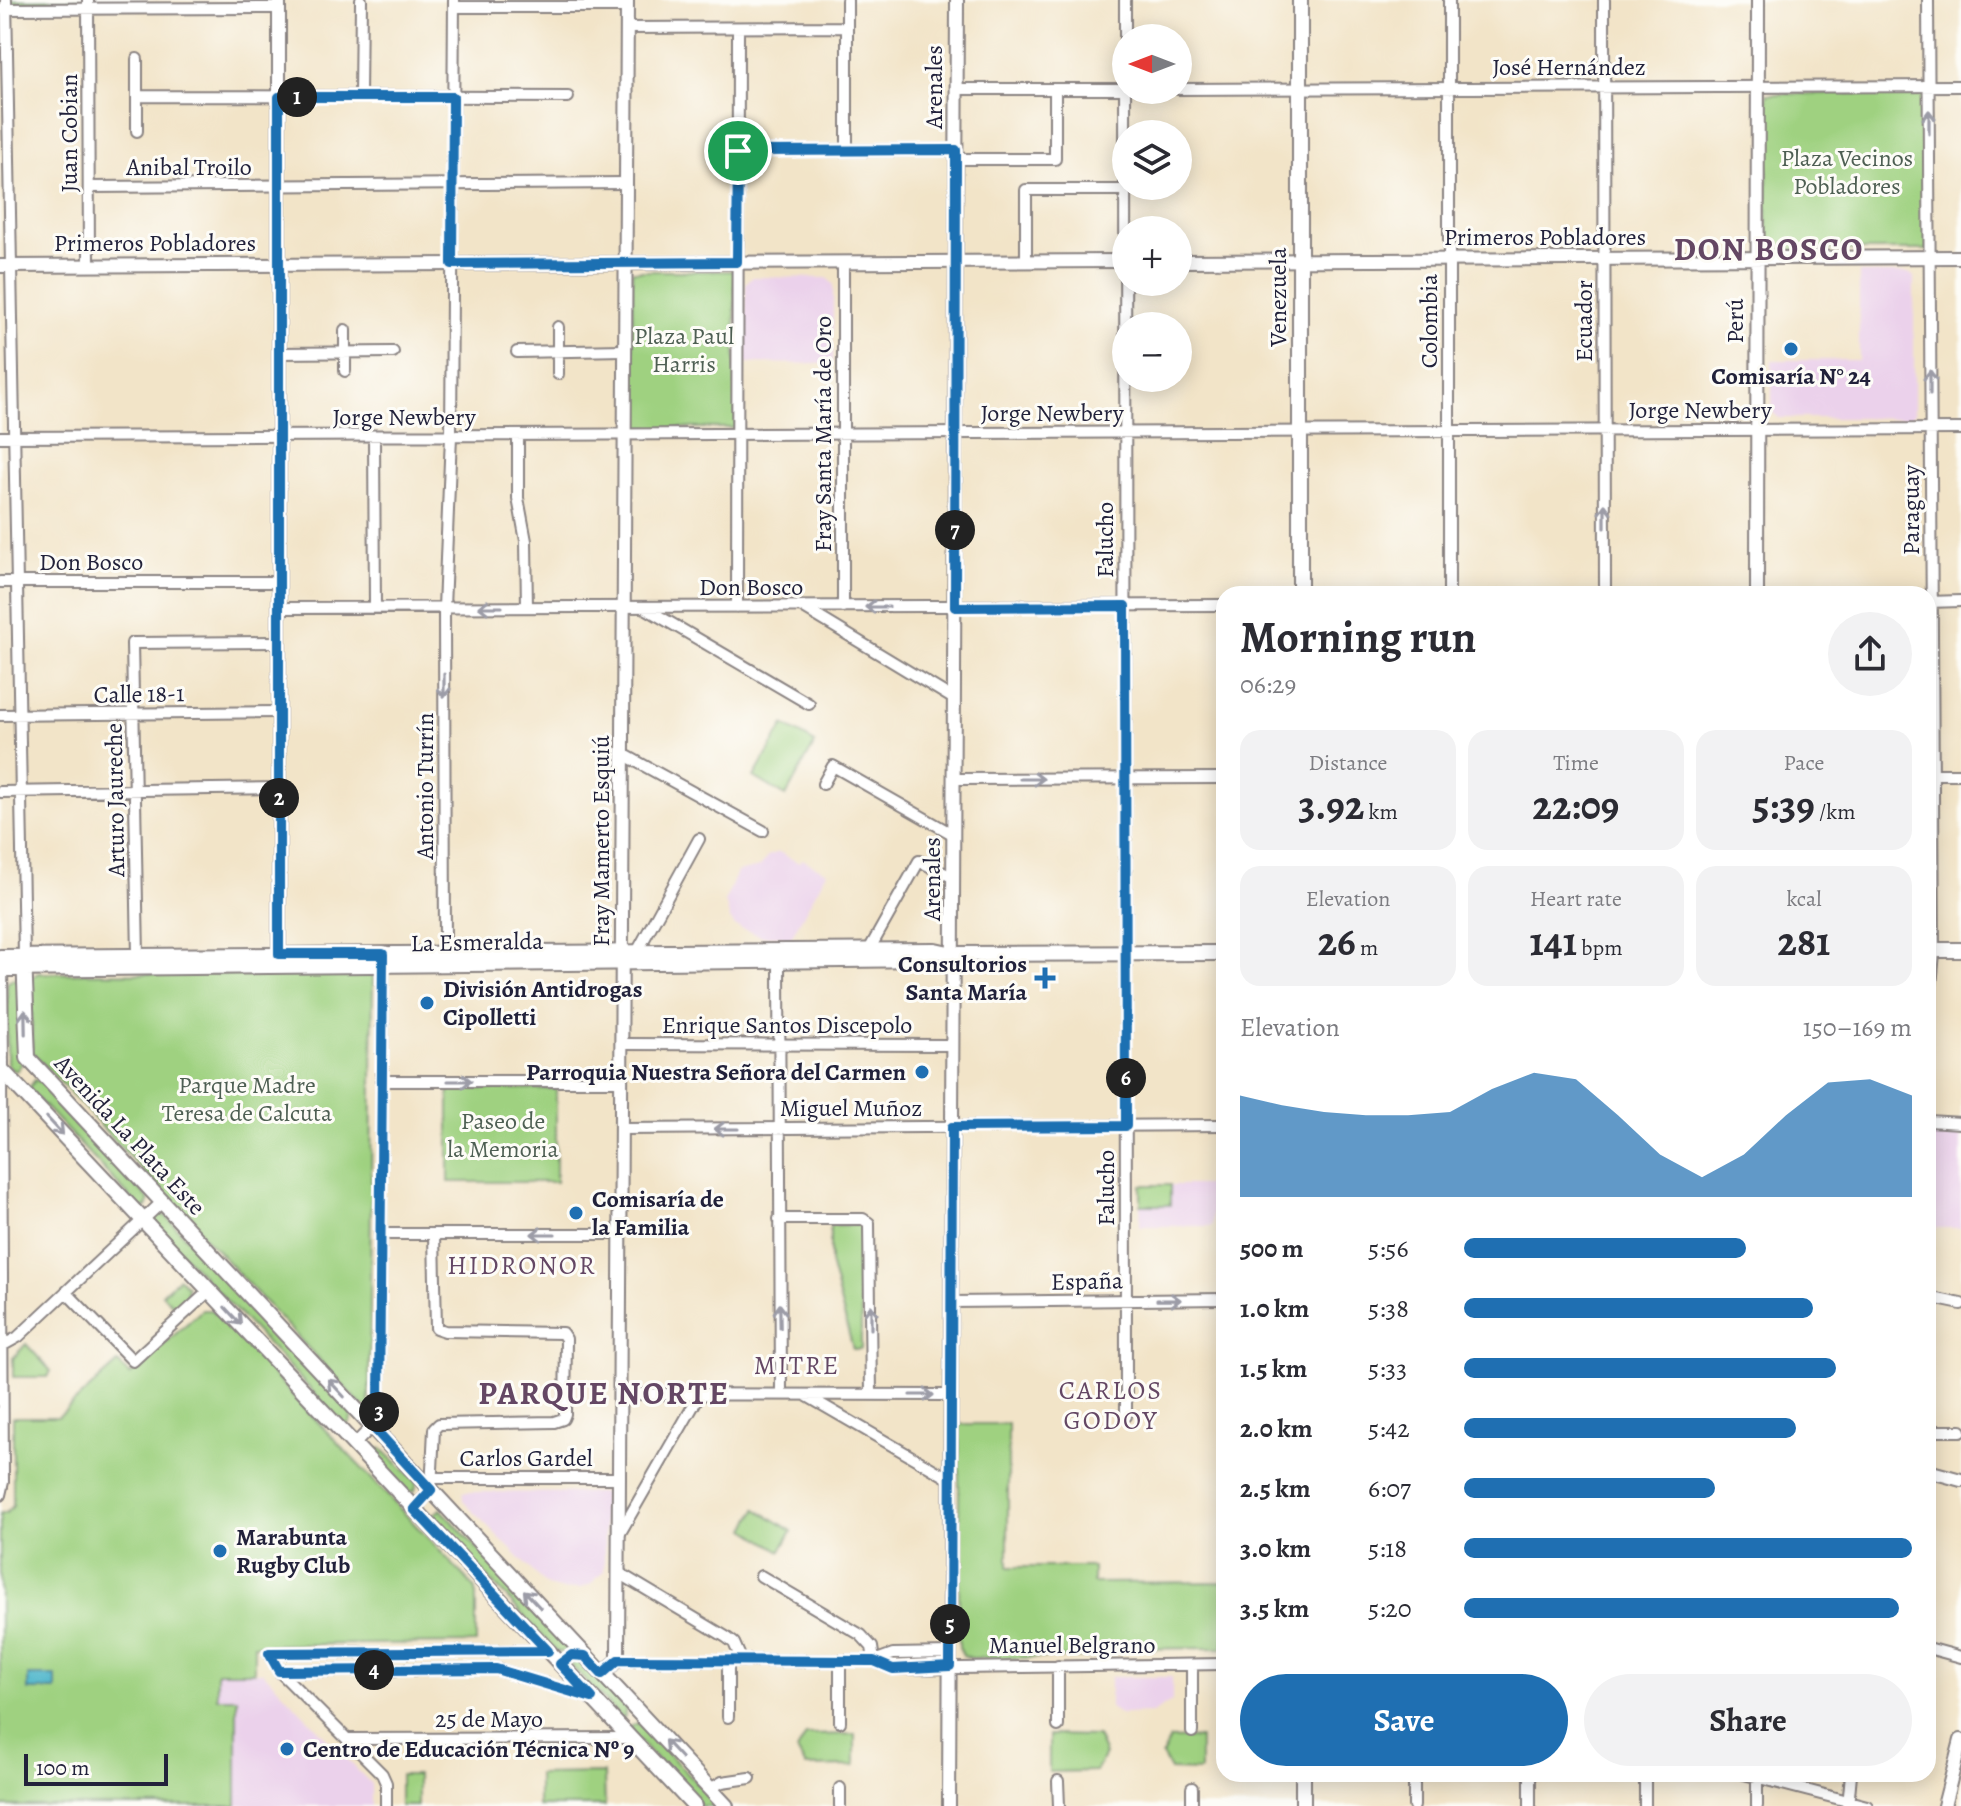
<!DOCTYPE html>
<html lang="en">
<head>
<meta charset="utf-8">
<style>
	:root { --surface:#fff; --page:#f2f2f3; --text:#2b2b33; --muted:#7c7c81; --accent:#1f6fb2 }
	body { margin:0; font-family:Alegreya,serif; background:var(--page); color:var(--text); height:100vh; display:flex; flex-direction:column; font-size:30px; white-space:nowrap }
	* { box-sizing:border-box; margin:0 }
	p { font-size:26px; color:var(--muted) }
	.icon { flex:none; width:44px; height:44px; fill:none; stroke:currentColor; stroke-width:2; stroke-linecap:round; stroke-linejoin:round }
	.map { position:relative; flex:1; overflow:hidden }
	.panel { position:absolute; left:1216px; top:586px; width:720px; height:1196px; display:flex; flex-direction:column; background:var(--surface); border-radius:24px; box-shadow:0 4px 20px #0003 }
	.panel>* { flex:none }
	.needle { width:52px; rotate:270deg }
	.tools { position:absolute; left:1112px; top:24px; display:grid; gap:16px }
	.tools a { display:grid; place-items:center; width:80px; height:80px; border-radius:50%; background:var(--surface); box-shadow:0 4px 20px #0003; font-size:40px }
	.scale { position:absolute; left:24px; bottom:20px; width:144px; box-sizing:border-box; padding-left:8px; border:4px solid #22223b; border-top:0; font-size:22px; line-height:28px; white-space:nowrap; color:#22223b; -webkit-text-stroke:6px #fdfcf7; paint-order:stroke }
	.pin { position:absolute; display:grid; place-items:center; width:68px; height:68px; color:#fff; margin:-34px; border:4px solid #fff; border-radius:50%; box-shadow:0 2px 8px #0007 }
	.km { position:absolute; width:40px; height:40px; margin:-20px; border-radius:50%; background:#222; color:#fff; font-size:22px; line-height:40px; text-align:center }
	.round { display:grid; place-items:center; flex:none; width:84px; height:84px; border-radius:42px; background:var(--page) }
	.headline { display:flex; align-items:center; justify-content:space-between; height:136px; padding:0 24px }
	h1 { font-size:44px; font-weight:600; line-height:60px }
	.stats { display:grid; grid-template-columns:repeat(3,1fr); gap:12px; height:136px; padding:8px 24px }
	.stats div { display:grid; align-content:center; border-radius:20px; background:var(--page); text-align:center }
	.stats b { font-size:40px; font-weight:600 }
	.stats small { font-size:22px; font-weight:400 }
	.stats p { font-size:22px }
	.chart { height:224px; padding:16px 24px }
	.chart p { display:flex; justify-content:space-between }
	.chart svg { width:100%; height:144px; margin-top:8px; fill:var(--accent); opacity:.7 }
	.button { display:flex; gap:16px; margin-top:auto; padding:16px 24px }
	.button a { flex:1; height:92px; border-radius:48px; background:var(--accent); color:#fff; font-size:32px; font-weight:600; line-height:92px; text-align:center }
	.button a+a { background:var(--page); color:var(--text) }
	ul { padding:0 24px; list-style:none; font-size:26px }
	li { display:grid; grid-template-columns:128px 96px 1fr; align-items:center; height:60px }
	li i { height:20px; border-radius:10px; background:var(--accent) }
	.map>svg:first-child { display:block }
</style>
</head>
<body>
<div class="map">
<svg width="1961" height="1806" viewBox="0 0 1961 1806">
	<rect width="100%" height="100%" fill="#fdfcf7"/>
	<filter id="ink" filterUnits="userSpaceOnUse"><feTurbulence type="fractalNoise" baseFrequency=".0125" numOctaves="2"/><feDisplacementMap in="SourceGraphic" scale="16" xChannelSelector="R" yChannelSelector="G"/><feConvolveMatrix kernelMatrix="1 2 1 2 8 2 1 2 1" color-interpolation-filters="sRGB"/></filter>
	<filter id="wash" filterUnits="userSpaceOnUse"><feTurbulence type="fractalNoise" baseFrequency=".006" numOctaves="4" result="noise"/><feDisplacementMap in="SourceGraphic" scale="32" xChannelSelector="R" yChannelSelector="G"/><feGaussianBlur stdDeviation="1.8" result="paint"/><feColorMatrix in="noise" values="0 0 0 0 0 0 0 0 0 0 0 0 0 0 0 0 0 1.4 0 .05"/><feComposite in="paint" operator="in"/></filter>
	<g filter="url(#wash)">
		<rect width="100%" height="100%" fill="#f2e4c8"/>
		<path fill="#ebd1eb" d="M1859 273H1909L1914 277V414L1910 418H1779L1772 412V360H1859Z
			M753 277 827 278 833 284V364L746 363V283Z
			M779 852 799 863 802 859 827 872 789 941 781 936H761L735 926 730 919 725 901 737 872 760 867 768 856Z
			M1940 1131 1961 1137V1228H1928V1141Z
			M1141 1185H1213L1212 1226H1140Z
			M463 1492 604 1493V1571L590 1585 581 1588 564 1590 547 1586 463 1501Z
			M217 1672H263L371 1784V1806H237V1699L217 1698Z
			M1110 1677H1172V1701L1152 1713 1120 1714 1110 1708Z"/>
		<path fill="#9fd180" stroke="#607a5e" stroke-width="2" d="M0 0H84V5H0Z
			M1927 93V250H1767V94Z
			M632 271H735L736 428H633Z
			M784 725 815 743 786 796 754 777Z
			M38 973 373 975 369 1407 362 1406 32 1052 31 978Z
			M14 978 20 984 21 1065 17 1070 13 1071 7 1064V985L8 981Z
			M35 1080 42 1082 147 1197 149 1201 147 1207 141 1209 31 1092 29 1088Z
			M449 1089H556V1182H449Z
			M1141 1185H1170V1205H1141Z
			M160 1214 166 1216 352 1415 350 1423 344 1425 154 1224 155 1217Z
			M830 1225H861V1349H853L830 1263Z
			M179 1278 187 1286V1296L175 1307 162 1294Z
			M202 1310H212L476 1589V1643L254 1645V1672H217V1698H237V1806H0V1513H6L13 1506V1417H58L118 1363 130 1375Z
			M26 1344 51 1371 48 1377H13V1358Z
			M959 1424H1008V1567H1093V1583L1224 1582V1648L1093 1649V1658H971L963 1655 959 1647Z
			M381 1448 417 1482 415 1490 411 1492 405 1490 376 1458V1453Z
			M441 1509 568 1647 566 1652H557L435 1520 434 1514Z
			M757 1509 792 1531 781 1551 746 1529Z
			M576 1659 582 1661 626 1709 624 1717 621 1718 571 1666Z
			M637 1723 641 1725 719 1806H701L632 1734 631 1726Z
			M855 1734V1766L806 1767 797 1751 806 1735Z
			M1049 1735 1097 1736 1105 1754 1096 1771 1049 1772Z
			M1200 1738V1771L1170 1770 1162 1755 1170 1739Z
			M604 1773 605 1806H538V1774Z
			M400 1775H417V1806H400Z"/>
		<path fill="#4db6cb" stroke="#386c83" stroke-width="2" d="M28 1676H56V1690H28Z"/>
	</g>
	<g filter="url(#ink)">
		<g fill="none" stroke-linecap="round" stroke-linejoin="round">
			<defs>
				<path id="minor" d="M6 0 24 956
					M88 0 89 265
					M1125 0 1126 1416
					M1449 0V594
					M1604 0 1605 594
					M454 7H626
					M1 9 279 8
					M626 28 847 27
					M137 59V131
					M956 89H1126
					M1178 89 1961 86
					M137 96 568 97
					M360 97 361 0
					M847 150V0
					M738 151 956 150
					M956 159H1055V89
					M89 187 626 183
					M1026 261V190H1125
					M843 262V607
					M345 330V371
					M517 352 625 350
					M279 353 393 352
					M558 374V327
					M518 436V498L526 541 527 607
					M0 437 1961 429
					M374 437 375 608
					M0 582H279
					M1928 602 1961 601
					M737 607 738 28
					M802 607 954 699
					M279 608 1224 605
					M645 608 809 704
					M0 715 279 712
					M623 754 763 831
					M1928 774H1961
					M954 779 1224 778
					M823 784 833 766 954 835
					M0 792 279 788
					M869 950 919 861 954 878
					M637 952 699 839
					M138 956 132 643 279 642
					M445 958 444 608 451 436 454 0
					M779 961 781 1394
					M1928 1020 1934 953 1928 0
					M622 1044 952 1045
					M382 1081H622
					M1928 1121 1961 1123
					M622 1129 1224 1125
					M779 1219H863L869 1223 871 1395
					M380 1234H621
					M66 1292 133 1361 209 1291
					M1928 1297 1961 1304
					M951 1302 1224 1299
					M0 1347 18 1337 162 1202
					M620 1394 951 1395
					M807 1396 950 1479
					M1928 1431H1961
					M354 1445 376 1422 379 1411 383 960
					M433 1478H619
					M0 1495 3 1482 1 1069
					M414 1509 431 1490 434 1429 439 1424 554 1422 563 1419 565 1414 566 1339 562 1333 445 1331 436 1328 434 1234
					M620 1533 700 1394
					M619 1573 726 1637 734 1643 742 1661
					M761 1576 861 1635 872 1647 874 1661
					M1928 1648 1961 1657
					M618 1660 874 1661 893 1654 950 1653
					M728 1660V1717
					M840 1661V1722
					M874 1661 893 1669 1224 1664
					M1192 1665V1732
					M279 1671 496 1669 589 1697
					M1058 1726V1666
					M348 1739 630 1738
					M1414 1774V1806
					M1530 1774V1806
					M1744 1774 1867 1806
					M1058 1781 1059 1806
					M710 1789 722 1782 750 1778
					M386 1806V1783L382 1774 279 1671 269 1653 548 1651
					M840 1806V1788
					M1192 1806V1788
					M1645 1806V1774
					M1757 1806V1774
					M1848 1806 1851 1774"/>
				<path id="tertiary" d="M279 0V963
					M1178 261 1961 257
					M0 266 1126 261
					M1757 594 1758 0
					M1928 1471 1961 1480
					M602 1674 618 1660 627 0
					M949 1806 957 0
					M1944 1806 1961 1740"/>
				<path id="secondary" d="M1300 594V0
					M1928 950H1961
					M24 956 28 1058 726 1806
					M0 957 935 950 953 954 1224 953
					M0 957 1 1069 694 1806
					M0 969 930 959
					M1303 1774V1806"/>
			</defs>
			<use href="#minor" stroke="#8a8382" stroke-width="14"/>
			<use href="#tertiary" stroke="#8a8382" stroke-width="16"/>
			<use href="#secondary" stroke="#8a8382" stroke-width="18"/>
			<use href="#minor" stroke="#fff" stroke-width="10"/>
			<use href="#tertiary" stroke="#fff" stroke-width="12"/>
			<use href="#secondary" stroke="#fff" stroke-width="14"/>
		</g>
		<defs><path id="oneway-shaft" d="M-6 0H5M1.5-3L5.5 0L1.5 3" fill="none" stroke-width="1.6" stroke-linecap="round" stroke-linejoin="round" transform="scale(2)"/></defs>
		<g stroke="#9c9ca7">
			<use href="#oneway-shaft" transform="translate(1929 122) rotate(-90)"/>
			<use href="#oneway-shaft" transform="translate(1930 382) rotate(-90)"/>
			<use href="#oneway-shaft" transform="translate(1605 516) rotate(-90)"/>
			<use href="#oneway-shaft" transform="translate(490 607) rotate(180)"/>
			<use href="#oneway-shaft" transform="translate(877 607) rotate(180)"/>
			<use href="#oneway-shaft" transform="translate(444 686) rotate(90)"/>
			<use href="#oneway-shaft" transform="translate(1032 779)"/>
			<use href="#oneway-shaft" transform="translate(25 1022) rotate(-91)"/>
			<use href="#oneway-shaft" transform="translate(460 1081)"/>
			<use href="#oneway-shaft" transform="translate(55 1126) rotate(47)"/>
			<use href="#oneway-shaft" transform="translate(726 1129) rotate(180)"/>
			<use href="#oneway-shaft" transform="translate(543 1234) rotate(180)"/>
			<use href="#oneway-shaft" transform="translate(1169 1300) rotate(-1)"/>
			<use href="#oneway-shaft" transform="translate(233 1316) rotate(47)"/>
			<use href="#oneway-shaft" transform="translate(780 1316) rotate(-91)"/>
			<use href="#oneway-shaft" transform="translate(871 1317) rotate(-90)"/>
			<use href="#oneway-shaft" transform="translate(336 1388) rotate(-133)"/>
			<use href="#oneway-shaft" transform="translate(922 1395)"/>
			<use href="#oneway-shaft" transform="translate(532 1599) rotate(-133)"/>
			<use href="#oneway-shaft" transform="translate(673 1749) rotate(-133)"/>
		</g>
	</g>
	<g fill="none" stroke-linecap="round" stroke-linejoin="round" filter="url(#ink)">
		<defs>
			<path id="route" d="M279 97H453L452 264 737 262 738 151 956 150 955 607 1125 606 1126 1126 952 1127 950 1666 893 1669 874 1661 618 1660 602 1674 585 1656 572 1655 560 1664 592 1698 496 1669 279 1671 269 1653 548 1651 414 1509 431 1490 372 1426 378 1417 379 1404 383 954H279Z"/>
		</defs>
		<use href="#route" stroke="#fff" stroke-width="16"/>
		<use href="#route" stroke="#1f6fb2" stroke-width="10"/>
	</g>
	<g fill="#1f6fb2" stroke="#fdfcf7" stroke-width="3">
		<circle cx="1791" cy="349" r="8"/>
		<path d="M1041 966h8v8h8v8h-8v8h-8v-8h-8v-8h8z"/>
		<circle cx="427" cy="1003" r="8"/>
		<circle cx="922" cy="1072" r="8"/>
		<circle cx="576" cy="1213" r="8"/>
		<circle cx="220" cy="1551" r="8"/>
		<circle cx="287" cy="1749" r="8"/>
	</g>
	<g text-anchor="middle" stroke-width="6" stroke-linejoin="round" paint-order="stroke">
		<g font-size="24" fill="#22223b" stroke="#fdfcf7">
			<text x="1569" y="75">José Hernández</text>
			<text transform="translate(934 87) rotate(-90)" y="8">Arenales</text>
			<text transform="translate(69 133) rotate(-90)" y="8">Juan Cobian</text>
			<text x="189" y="175">Anibal Troilo</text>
			<text x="1545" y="245">Primeros Pobladores</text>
			<text x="155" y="251">Primeros Pobladores</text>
			<text transform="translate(1278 297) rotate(-90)" y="8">Venezuela</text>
			<text transform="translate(1429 321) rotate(-90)" y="8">Colombia</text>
			<text transform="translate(1584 321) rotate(-90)" y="8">Ecuador</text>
			<text transform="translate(1735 321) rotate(-90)" y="8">Perú</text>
			<text x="1700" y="418">Jorge Newbery</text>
			<text x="1052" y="421">Jorge Newbery</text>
			<text x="404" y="425">Jorge Newbery</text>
			<text transform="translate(823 434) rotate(-90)" y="8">Fray Santa María de Oro</text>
			<text transform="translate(1911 510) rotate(-90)" y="8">Paraguay</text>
			<text transform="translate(1105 540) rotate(-90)" y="8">Falucho</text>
			<text x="91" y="570">Don Bosco</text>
			<text x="751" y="595">Don Bosco</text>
			<text transform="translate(139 694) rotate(-1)" y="8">Calle 18-1</text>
			<text transform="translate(425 786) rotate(-90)" y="8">Antonio Turrín</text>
			<text transform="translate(115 800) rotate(-91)" y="8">Arturo Jaureche</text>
			<text transform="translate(601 841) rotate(-90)" y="8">Fray Mamerto Esquiú</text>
			<text transform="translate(932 879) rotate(-90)" y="8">Arenales</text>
			<text transform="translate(477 942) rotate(-1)" y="8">La Esmeralda</text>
			<text x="787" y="1033">Enrique Santos Discepolo</text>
			<text x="851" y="1116">Miguel Muñoz</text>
			<text transform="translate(130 1135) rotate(47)" y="8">Avenida La Plata Este</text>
			<text transform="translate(1106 1188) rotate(-90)" y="8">Falucho</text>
			<text transform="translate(1087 1281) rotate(-1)" y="8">España</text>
			<text x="526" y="1466">Carlos Gardel</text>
			<text x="1072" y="1653">Manuel Belgrano</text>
			<text x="489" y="1727">25 de Mayo</text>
		</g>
		<g font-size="24" fill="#4e5f53" stroke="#fdfcf7">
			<text x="1847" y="166">Plaza Vecinos<tspan x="1847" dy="28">Pobladores</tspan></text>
			<text x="684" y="344">Plaza Paul<tspan x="684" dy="28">Harris</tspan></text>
			<text x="247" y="1093">Parque Madre<tspan x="247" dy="28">Teresa de Calcuta</tspan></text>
			<text x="503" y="1129">Paseo de<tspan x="503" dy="28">la Memoria</tspan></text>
		</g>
		<g font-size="24" font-weight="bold" fill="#22223b" stroke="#fdfcf7" text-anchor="start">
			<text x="1791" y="384" text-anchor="middle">Comisaría N° 24</text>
			<text x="1027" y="972" text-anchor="end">Consultorios<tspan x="1027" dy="28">Santa María</tspan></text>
			<text x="443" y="997">División Antidrogas<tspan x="443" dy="28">Cipolletti</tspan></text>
			<text x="906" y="1080" text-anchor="end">Parroquia Nuestra Señora del Carmen</text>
			<text x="592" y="1207">Comisaría de<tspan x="592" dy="28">la Familia</tspan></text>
			<text x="236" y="1545">Marabunta<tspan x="236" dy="28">Rugby Club</tspan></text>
			<text x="303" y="1757">Centro de Educación Técnica Nº 9</text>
		</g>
		<g font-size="26" letter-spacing="2" fill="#644764" stroke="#fdfcf7">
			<text x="522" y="1274">HIDRONOR</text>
			<text x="797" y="1374">MITRE</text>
			<text x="1111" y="1399">CARLOS<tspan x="1111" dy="30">GODOY</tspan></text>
		</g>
		<g font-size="32" font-weight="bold" letter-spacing="2" fill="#644764" stroke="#fdfcf7">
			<text x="1769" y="260">DON BOSCO</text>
			<text x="604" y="1404">PARQUE NORTE</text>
		</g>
	</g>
</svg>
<div class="tools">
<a><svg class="needle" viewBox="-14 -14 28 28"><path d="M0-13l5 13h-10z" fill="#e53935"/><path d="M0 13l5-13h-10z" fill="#7c7c81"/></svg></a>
<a><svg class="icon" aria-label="layers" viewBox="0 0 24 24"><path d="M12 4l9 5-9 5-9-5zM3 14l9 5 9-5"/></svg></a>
<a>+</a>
<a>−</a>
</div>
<div class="scale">100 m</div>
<div class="pin" style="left:738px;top:151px;background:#1e9e55"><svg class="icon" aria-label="arrive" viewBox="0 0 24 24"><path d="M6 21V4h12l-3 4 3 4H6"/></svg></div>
<b class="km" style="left:297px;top:97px">1</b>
<b class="km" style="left:279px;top:798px">2</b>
<b class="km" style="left:379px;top:1412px">3</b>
<b class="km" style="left:374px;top:1670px">4</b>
<b class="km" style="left:950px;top:1624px">5</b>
<b class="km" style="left:1126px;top:1078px">6</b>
<b class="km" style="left:955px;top:530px">7</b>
<section class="panel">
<div class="headline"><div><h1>Morning run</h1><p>06:29</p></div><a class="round"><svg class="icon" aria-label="share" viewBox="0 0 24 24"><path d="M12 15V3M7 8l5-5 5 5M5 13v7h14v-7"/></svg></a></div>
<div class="stats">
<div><p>Distance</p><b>3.92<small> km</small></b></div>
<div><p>Time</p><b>22:09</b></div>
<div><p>Pace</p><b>5:39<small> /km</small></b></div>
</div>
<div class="stats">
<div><p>Elevation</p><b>26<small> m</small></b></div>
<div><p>Heart rate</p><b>141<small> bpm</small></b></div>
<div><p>kcal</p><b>281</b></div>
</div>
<div class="chart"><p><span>Elevation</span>150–169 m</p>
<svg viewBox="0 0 160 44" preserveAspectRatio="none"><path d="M0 44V13L10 16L20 18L30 19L40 19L50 18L60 11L70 6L80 8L90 19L100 31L110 38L120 31L130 19L140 9L150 8L160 13V44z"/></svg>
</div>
<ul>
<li><b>500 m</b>5:56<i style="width:63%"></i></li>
<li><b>1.0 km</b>5:38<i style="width:78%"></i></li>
<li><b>1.5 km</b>5:33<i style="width:83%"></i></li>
<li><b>2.0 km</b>5:42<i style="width:74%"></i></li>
<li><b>2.5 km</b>6:07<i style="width:56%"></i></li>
<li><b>3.0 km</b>5:18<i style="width:100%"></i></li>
<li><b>3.5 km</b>5:20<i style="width:97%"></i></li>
</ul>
<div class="button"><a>Save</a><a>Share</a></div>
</section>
</div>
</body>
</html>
